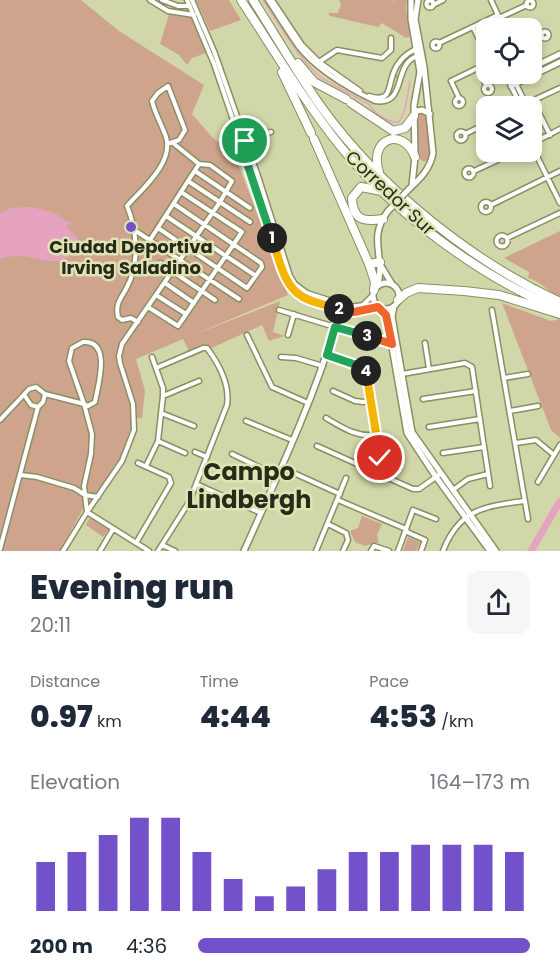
<!DOCTYPE html>
<html lang="en">
<head>
<meta charset="utf-8">
<style>
	:root { --surface:#fff; --page:#f6f6f7; --text:#1f2937; --muted:#747a83; --accent:#7351ca }
	body { margin:0; font-family:Poppins,sans-serif; background:var(--page); color:var(--text); height:100vh; display:flex; flex-direction:column; font-size:22px; white-space:nowrap }
	* { box-sizing:border-box; margin:0 }
	p { font-size:20px; color:var(--muted) }
	.icon { flex:none; width:33px; height:33px; fill:none; stroke:currentColor; stroke-width:2; stroke-linecap:round; stroke-linejoin:round }
	.map { position:relative; height:551px; overflow:hidden }
	.side { display:flex; flex-direction:column; background:var(--surface); flex:1 }
	.side>* { flex:none }
	.buttons { position:absolute; left:476px; top:18px; display:grid; gap:12px }
	.buttons a { display:grid; place-items:center; width:66px; height:66px; border-radius:12px; background:var(--surface); box-shadow:0 3px 9px #0003; font-size:30px }
	.pin { position:absolute; display:grid; place-items:center; width:51px; height:51px; color:#fff; margin:-26px; border:3px solid #fff; border-radius:50%; box-shadow:0 2px 6px #0007 }
	.km { position:absolute; width:30px; height:30px; margin:-15px; border-radius:50%; background:#222; color:#fff; font-size:16px; line-height:30px; text-align:center }
	.round { display:grid; place-items:center; flex:none; width:63px; height:63px; border-radius:12px; background:var(--page) }
	.summary { display:flex; align-items:center; justify-content:space-between; height:102px; padding:0 30px }
	h1 { font-size:33px; font-weight:800; line-height:45px }
	.figures { display:grid; grid-template-columns:repeat(3,1fr); gap:9px; height:102px; padding:6px 30px }
	.figures div { display:grid; align-content:center }
	.figures b { font-size:30px; font-weight:800 }
	.figures small { font-size:16px; font-weight:400 }
	.figures p { font-size:16px }
	.chart { height:168px; padding:12px 30px }
	.chart p { display:flex; justify-content:space-between }
	.chart svg { width:100%; height:108px; margin-top:6px; stroke:var(--accent); stroke-width:6 }
	ul { padding:0 30px; list-style:none; font-size:20px }
	li { display:grid; grid-template-columns:96px 72px 1fr; align-items:center; height:45px }
	li i { height:15px; border-radius:8px; background:var(--accent) }
	.map>svg:first-child { display:block }
</style>
</head>
<body>
<div class="map">
<svg width="560" height="551" viewBox="0 0 560 551">
	<rect width="100%" height="100%" fill="#d2d7a9"/>
	<path fill="#cea58c" d="M0 0H81L119 31 204 85 192 114 212 137 236 158 288 295 193 335 280 301 273 332 284 336 269 341 262 325 192 357 183 339 136 359 145 391 142 418H137V422L132 423 121 459 99 492 83 509 60 551H0Z
		M196 0H229L241 20 210 31Z
		M339 0H407L406 10 411 36 406 38 382 23 378 27 330 16 328 13H338L341 4Z
		M169 14 193 18 206 53 192 58 187 65 179 55 160 44Z
		M493 21 498 22V28H486V43L482 34 479 35 477 29Z
		M531 110 542 132 545 133 531 141Z
		M423 112 427 115 430 157 426 161H422L418 156 416 117Z
		M560 231V297C547 292 543 282 528 278L529 272 504 258Z
		M502 303 551 321 560 319V438L551 430Z
		M362 516 382 524 377 535 379 542 365 546 355 542 350 531 358 528Z
		M90 517 109 529 103 537 86 525Z
		M408 537 420 542 416 551H403Z"/>
	<path fill="#e5a3bf" d="M30 207C42 210 57 211 65 221L71 222V224L66 226 76 237 79 246C62 269 47 260 24 256 16 255 8 257 0 259V214L10 208Z"/>
	<g fill="none" stroke-linecap="round" stroke-linejoin="round">
		<path stroke="#e5a3bf" stroke-width="1.5" d="M263 0 298 53 309 66 320 77 370 105C374 114 389 123 399 122L405 109 410 82
			M394 0V3"/>
		<path stroke="#e5a3bf" stroke-width="7" d="M531 551 560 501"/>
		<path stroke="#b0b58c" stroke-width="4" stroke-dasharray="4 2" stroke-linecap="butt" d="M395 78 396 75"/>
		<defs>
			<path id="street" d="M150 0 168 11 194 15
				M162 0 178 6H190
				M187 0 214 64 289 284 293 289 305 298 347 312H357L378 307
				M192 0 214 51 258 176 290 276 295 284 307 293 350 307 363 305 373 295
				M268 0C278 15 288 32 299 47 318 71 348 88 375 101 408 106 392 63 418 56
				M272 0 302 45 319 62 360 91
				M491 0 504 28
				M426.5 4a3.5 3.5 0 1 1 7 0a3.5 3.5 0 1 1-7 0Z
				M526.5 4a3.5 3.5 0 1 1 7 0a3.5 3.5 0 1 1-7 0Z
				M433 5 443 0
				M499 18 527 5
				M473 27 486 54
				M541.5 35a3.5 3.5 0 1 1 7 0a3.5 3.5 0 1 1-7 0Z
				M432.5 45a3.5 3.5 0 1 1 7 0a3.5 3.5 0 1 1-7 0Z
				M531 42 542 37
				M439 43 498 15
				M319 62 337 50 382 58 391 50V38
				M478 68 486 85
				M516 84 526 104
				M484 89a4 4 0 1 1 8 0a4 4 0 1 1-8 0Z
				M511 86 521 106
				M369 96C391 103 388 88 393 74 397 62 405 54 416 49
				M459 98 451 81 486 64
				M455 102a4 4 0 1 1 8 0a4 4 0 1 1-8 0Z
				M533 101 550 135
				M521 106 560 88
				M456.5 136a4.5 4.5 0 1 1 9 0a4.5 4.5 0 1 1-9 0Z
				M465 134 486 124
				M243 141 271 132
				M173 143 199 164
				M531 144 560 203
				M531 144 560 129
				M464.5 173a4.5 4.5 0 1 1 9 0a4.5 4.5 0 1 1-9 0Z
				M195 171 250 208
				M474 171 515 152
				M188 181 250 222
				M481 207a5 5 0 1 1 10 0a5 5 0 1 1-10 0Z
				M491 205 560 171
				M166 216 256 276
				M158 228 247 288 262 267 261 263 174 204
				M136 231 239 299
				M496.5 241a5.5 5.5 0 1 1 11 0a5.5 5.5 0 1 1-11 0Z
				M507 238 560 213
				M160 263 215 300
				M165 283 194 303
				M156 295 186 314
				M148 307 178 326 242 232 181 192
				M279 310 335 327
				M492 310 528 519
				M138 322 131 318 122 320 118 317C115 303 121 299 127 287 140 263 137 230 127 206 142 189 174 163 166 137 162 125 155 114 152 101L158 93 168 86 185 130 179 140 167 144
				M247 335 272 387 308 403
				M288 335 294 314
				M83 342C112 340 98 385 95 402L88 406 84 404 69 361 72 348Z
				M425 343 429 369
				M327 355 362 367 366 370 381 454 375 471
				M281 357 296 358 323 366
				M156 368 203 348H207C219 364 230 385 227 405L189 502 158 551
				M402 374 465 363 472 367 490 486
				M504 378 528 374
				M333 391 355 401 372 403
				M45 394 84 404 92 434 91 454 84 486 87 512 149 551
				M25 396 31 405 38 407
				M163 396 199 381
				M423 399 476 391
				M510 411 538 406
				M161 413 194 426
				M326 418C343 428 356 437 377 435
				M0 420C10 409 20 399 29 389L36 387 45 394
				M246 421 292 440
				M429 427 480 419
				M158 441 185 453
				M516 443 536 440 554 455
				M317 446 413 489H419L440 474
				M195 452 207 457
				M443 453 484 447
				M232 454 278 476
				M146 466 158 441 163 396V388L152 357
				M287 470 340 494
				M21 475 37 477 74 488 85 495 98 497
				M538 482 560 445
				M196 484 261 513
				M453 490 468 479 488 474
				M338 500 406 529 407 532 425 540 421 551
				M328 524 346 533 348 540 343 551
				M136 543 171 483 169 477 138 463
				M162 545 175 551
				M0 549 38 407 43 402 45 394
				M63 551 87 512 122 461 134 430 133 404 120 363 119 356 122 344 220 202 232 181 210 165 199 164 150 240
				M100 551 113 529
				M316 551 346 478
				M371 551 374 546 389 551
				M398 551 413 510 436 519
				M443 551C459 509 485 506 525 501"/>
			<path id="secondary" d="M411 0V19L420 72 414 105 415 157 412 185
				M531 68 560 54
				M519 74 510 78 511 86 560 62
				M414 115 417 111 422 110 430 114
				M409 189C421 178 430 169 433 153L424 67 415 19 418 0
				M381 266 392 284
				M373 296a13 13 0 1 1 26 0a13 13 0 1 1-26 0Z
				M377 287C387 257 366 240 388 211
				M394 306 392 317 412 432 496 551
				M380 308 386 315 388 324 407 433 436 477 490 551
				M244 551C277 477 312 404 335 327L392 344"/>
			<path id="highway" d="M241 0C274 50 304 101 341 147 395 214 481 277 560 310
				M253 0C276 36 297 73 322 108 379 187 471 261 560 302
				M298 63 314 82 346 99
				M282 72 311 133
				M351 103 393 131 405 128 414 116
				M314 139 369 264 375 282 374 290
				M379 172C368 138 403 126 415 157
				M382 191 361 187 352 198C353 220 363 222 383 219
				M369 264 380 262
				M398 300 406 293 418 288 464 291 499 295 560 314"/>
		</defs>
		<use href="#street" stroke="#8a8e63" stroke-width="7"/>
		<use href="#secondary" stroke="#8a8e63" stroke-width="8"/>
		<use href="#highway" stroke="#8a8e63" stroke-width="10"/>
		<use href="#street" stroke="#fff" stroke-width="4"/>
		<use href="#secondary" stroke="#fff" stroke-width="5"/>
		<use href="#highway" stroke="#fff" stroke-width="8"/>
		<defs>
			<path id="secondary-bridge" d="M388 211 409 189"/>
		</defs>
		<use href="#secondary-bridge" stroke="#8a8e63" stroke-width="8" stroke-linecap="butt"/>
		<use href="#secondary-bridge" stroke="#fff" stroke-width="5"/>
	</g>
	<g fill="none" stroke-linecap="round" stroke-linejoin="round">
		<defs>
			<path id="split-1" d="M245 141 240 142 272 238"/>
			<path id="split-2" d="M272 238C279 258 283 286 303 297 313 303 328 305 339 309"/>
			<path id="split-3" d="M339 309 354 312 378 307 386 315 392 344 367 336"/>
			<path id="split-4" d="M366 371 362 367 327 355 335 327 367 336"/>
			<path id="split-5" d="M366 371 380 458"/>
		</defs>
		<use href="#split-1" stroke="#fff" stroke-width="12"/>
		<use href="#split-2" stroke="#fff" stroke-width="12"/>
		<use href="#split-3" stroke="#fff" stroke-width="12"/>
		<use href="#split-4" stroke="#fff" stroke-width="12"/>
		<use href="#split-5" stroke="#fff" stroke-width="12"/>
		<use href="#split-1" stroke="#22a559" stroke-width="8"/>
		<use href="#split-2" stroke="#f5b400" stroke-width="8"/>
		<use href="#split-3" stroke="#f0652b" stroke-width="8"/>
		<use href="#split-4" stroke="#22a559" stroke-width="8"/>
		<use href="#split-5" stroke="#f5b400" stroke-width="8"/>
	</g>
	<circle fill="#7351ca" stroke="#dfe4b6" stroke-width="2" cx="131" cy="227" r="6"/>
	<g text-anchor="middle" stroke-width="5" stroke-linejoin="round" paint-order="stroke">
		<g font-size="18" fill="#292b19" stroke="#dfe4b6">
			<text transform="translate(390 193) rotate(43)" y="6">Corredor Sur</text>
		</g>
		<g font-size="18" font-weight="bold" fill="#292b19" stroke="#dfe4b6">
			<text x="131" y="253">Ciudad Deportiva<tspan x="131" dy="21">Irving Saladino</tspan></text>
		</g>
		<g font-size="24" font-weight="bold" fill="#292b19" stroke="#dfe4b6">
			<text x="249" y="480">Campo<tspan x="249" dy="28">Lindbergh</tspan></text>
		</g>
	</g>
</svg>
<div class="buttons">
<a><svg class="icon" aria-label="locate" viewBox="0 0 24 24"><circle cx="12" cy="12" r="6"/><path d="M12 2v4M12 18v4M2 12h4M18 12h4"/></svg></a>
<a><svg class="icon" aria-label="layers" viewBox="0 0 24 24"><path d="M12 4l9 5-9 5-9-5zM3 14l9 5 9-5"/></svg></a>
</div>
<div class="pin" style="left:245px;top:141px;background:#1e9e55"><svg class="icon" aria-label="arrive" viewBox="0 0 24 24"><path d="M6 21V4h12l-3 4 3 4H6"/></svg></div>
<div class="pin" style="left:380px;top:458px;background:#d93025"><svg class="icon" aria-label="check" viewBox="0 0 24 24"><path d="M5 12l5 5 9-10"/></svg></div>
<b class="km" style="left:272px;top:238px">1</b>
<b class="km" style="left:339px;top:309px">2</b>
<b class="km" style="left:367px;top:336px">3</b>
<b class="km" style="left:366px;top:371px">4</b>
</div>
<section class="side">
<div class="summary"><div><h1>Evening run</h1><p>20:11</p></div><a class="round"><svg class="icon" aria-label="share" viewBox="0 0 24 24"><path d="M12 15V3M7 8l5-5 5 5M5 13v7h14v-7"/></svg></a></div>
<div class="figures">
<div><p>Distance</p><b>0.97<small> km</small></b></div>
<div><p>Time</p><b>4:44</b></div>
<div><p>Pace</p><b>4:53<small> /km</small></b></div>
</div>
<div class="chart"><p><span>Elevation</span>164–173 m</p>
<svg viewBox="0 0 160 44" preserveAspectRatio="none"><path d="M5 44V24M15 44V20M25 44V13M35 44V6M45 44V6M55 44V20M65 44V31M75 44V38M85 44V34M95 44V27M105 44V20M115 44V20M125 44V17M135 44V17M145 44V17M155 44V20"/></svg>
</div>
<ul>
<li><b>200 m</b>4:36<i style="width:100%"></i></li>
</ul>
</section>
</body>
</html>
